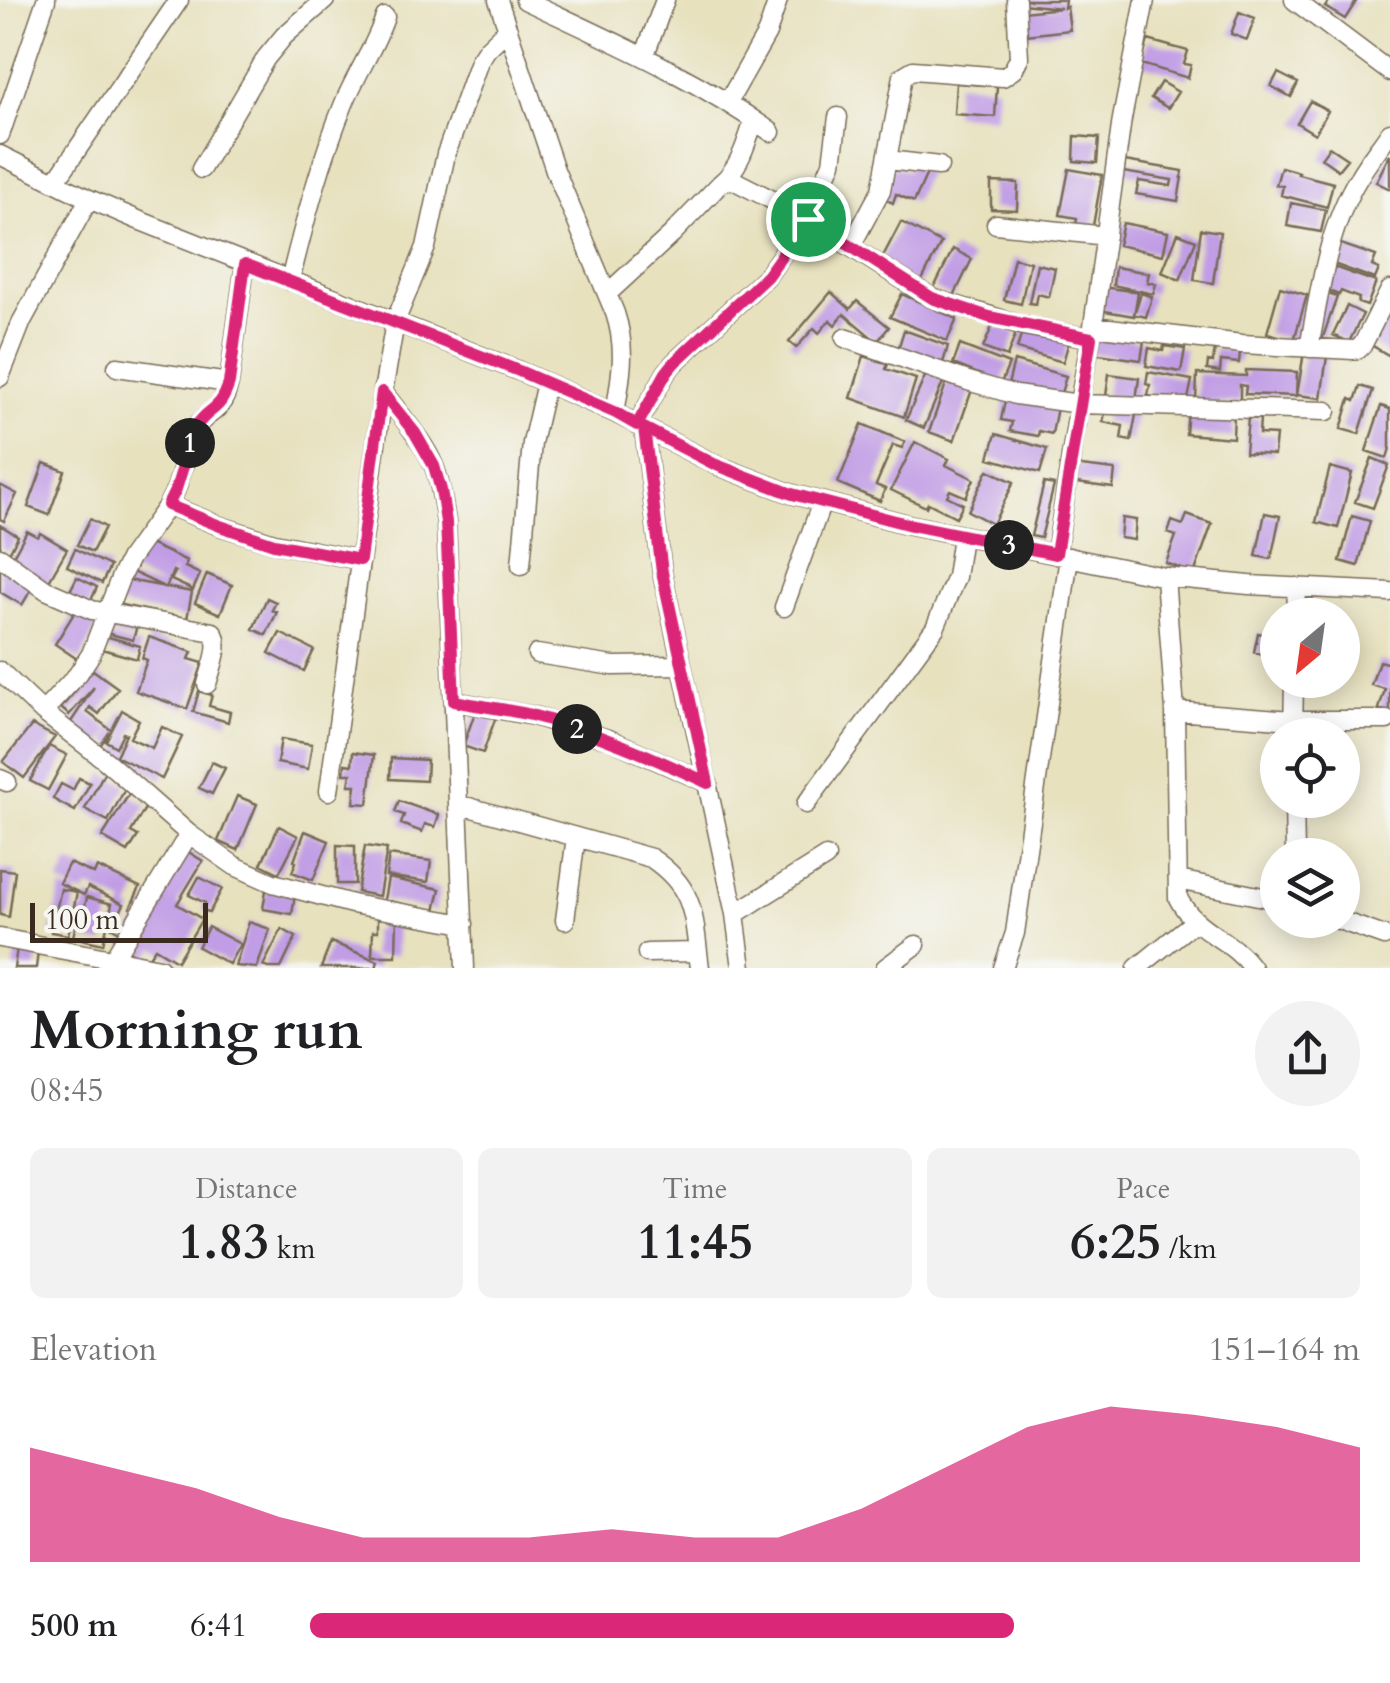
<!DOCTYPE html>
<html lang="en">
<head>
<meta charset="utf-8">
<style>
	:root { --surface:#fff; --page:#f2f2f2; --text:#202124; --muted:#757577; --accent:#db2777 }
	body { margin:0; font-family:Cardo,serif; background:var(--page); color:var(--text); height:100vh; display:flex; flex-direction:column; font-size:38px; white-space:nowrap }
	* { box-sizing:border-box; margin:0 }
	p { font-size:32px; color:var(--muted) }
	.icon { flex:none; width:55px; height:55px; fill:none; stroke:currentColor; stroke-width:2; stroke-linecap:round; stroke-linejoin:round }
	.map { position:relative; height:968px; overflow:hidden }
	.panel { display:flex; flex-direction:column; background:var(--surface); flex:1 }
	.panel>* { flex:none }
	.needle { width:65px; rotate:209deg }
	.fabs { position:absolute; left:1260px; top:598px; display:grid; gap:20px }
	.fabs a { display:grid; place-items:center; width:100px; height:100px; border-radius:50%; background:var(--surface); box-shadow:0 5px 25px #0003; font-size:50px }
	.scale { position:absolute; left:30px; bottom:25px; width:178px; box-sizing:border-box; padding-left:10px; border:5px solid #3b2a1e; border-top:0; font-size:28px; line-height:35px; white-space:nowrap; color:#3b2a1e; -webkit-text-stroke:8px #f6f6f2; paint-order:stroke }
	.pin { position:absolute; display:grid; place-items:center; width:85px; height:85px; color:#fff; margin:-42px; border:5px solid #fff; border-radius:50%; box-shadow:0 2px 10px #0007 }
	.km { position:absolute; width:50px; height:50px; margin:-25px; border-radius:50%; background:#222; color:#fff; font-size:28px; line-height:50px; text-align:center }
	.round { display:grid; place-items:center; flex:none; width:105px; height:105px; border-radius:52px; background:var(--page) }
	.head { display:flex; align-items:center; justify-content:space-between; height:170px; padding:0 30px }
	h1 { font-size:55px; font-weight:700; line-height:75px }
	.stats { display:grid; grid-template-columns:repeat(3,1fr); gap:15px; height:170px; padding:10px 30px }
	.stats div { display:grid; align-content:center; border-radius:15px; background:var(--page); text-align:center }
	.stats b { font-size:50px; font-weight:700 }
	.stats small { font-size:28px; font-weight:400 }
	.stats p { font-size:28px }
	.chart { height:280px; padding:20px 30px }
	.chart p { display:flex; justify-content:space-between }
	.chart svg { width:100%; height:180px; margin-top:10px; fill:var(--accent); opacity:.7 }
	ul { padding:0 30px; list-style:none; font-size:32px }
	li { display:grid; grid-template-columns:160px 120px 1fr; align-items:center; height:75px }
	li i { height:25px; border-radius:12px; background:var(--accent) }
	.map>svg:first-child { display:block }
</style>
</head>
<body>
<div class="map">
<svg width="1390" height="968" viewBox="0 0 1390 968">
	<rect width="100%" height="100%" fill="#f6f6f2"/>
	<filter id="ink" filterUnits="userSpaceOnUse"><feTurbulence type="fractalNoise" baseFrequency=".01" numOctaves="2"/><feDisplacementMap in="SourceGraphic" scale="20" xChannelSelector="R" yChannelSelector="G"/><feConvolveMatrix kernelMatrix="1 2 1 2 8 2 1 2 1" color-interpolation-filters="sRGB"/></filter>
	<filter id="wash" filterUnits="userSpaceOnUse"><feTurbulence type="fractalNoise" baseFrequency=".0048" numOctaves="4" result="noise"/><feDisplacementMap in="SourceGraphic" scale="40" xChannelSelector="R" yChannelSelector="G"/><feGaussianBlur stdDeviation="2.25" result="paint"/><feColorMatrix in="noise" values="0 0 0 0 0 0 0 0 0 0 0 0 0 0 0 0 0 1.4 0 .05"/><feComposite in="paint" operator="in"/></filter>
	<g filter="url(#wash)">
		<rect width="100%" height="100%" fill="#e7e1be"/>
		<g id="blocks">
			<path fill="#c19de5" d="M1022 0H1065L1064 8 1067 7 1070 30 1025 35 1022 12 1061 8 1022 4Z
				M1330 0H1357L1345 19 1325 7Z
				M1239 12 1255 18 1247 40 1231 34Z
				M1148 40 1188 51 1184 64 1191 65 1188 78 1141 64Z
				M1278 73 1298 83 1291 97 1271 86Z
				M1161 82 1178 92 1168 108 1151 98Z
				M956 83 997 86 995 117 954 114Z
				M1310 101 1328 111 1315 134 1297 123Z
				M1075 136 1099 138 1097 163 1074 161Z
				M1329 147 1347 159 1338 170 1321 158Z
				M1390 154V189L1376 182Z
				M1125 161 1183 171 1178 201 1136 194 1139 181 1171 186 1172 180 1123 172Z
				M910 163 928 171 914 202 896 194 893 203 880 197 894 166 907 171Z
				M1281 167 1299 172 1298 174 1333 183 1327 207 1281 195 1283 186 1276 185Z
				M1069 169 1102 175 1091 237 1075 234 1077 218 1060 215Z
				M991 182 1018 183 1017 210 991 209Z
				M1291 203 1326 210 1321 232 1287 226Z
				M901 222 941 243 919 286 879 264Z
				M1123 223 1168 232 1163 255 1118 245Z
				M1201 229 1220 232 1213 283 1194 280Z
				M1178 233 1196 240 1180 280 1162 272Z
				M1335 242 1376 256 1372 266 1379 269 1375 279 1328 262Z
				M953 249 972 259 953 298 934 288Z
				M1014 258 1030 262 1021 304 1004 300Z
				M1037 264 1055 268 1049 297 1038 294 1036 304 1029 303Z
				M1328 265 1376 282 1367 306 1358 303 1359 298 1341 291 1339 295 1320 288Z
				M1115 267 1149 273 1147 282 1156 284 1153 294 1113 285Z
				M1102 287 1138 292 1134 316 1099 310Z
				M1280 287 1307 295 1294 340 1267 333Z
				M1317 290 1337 297 1323 337 1303 330Z
				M831 292 850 309 857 301 889 327 877 342 844 314 835 325 830 320 819 333 814 328 796 348 789 342Z
				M1141 293 1152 297 1146 317 1134 314Z
				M902 294 957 319 947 341 890 317Z
				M1347 306 1363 314 1349 342 1333 335Z
				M1384 312 1390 315V356L1366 342Z
				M993 324 1016 333 1007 357 983 348Z
				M1024 325 1070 338 1063 362 1017 349Z
				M904 330 948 346 942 366 898 349Z
				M1093 335 1144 341 1141 360 1091 353Z
				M960 345 1009 364 1001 383 953 364Z
				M1164 346 1185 349 1181 372 1146 366 1149 348 1163 351Z
				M1305 346 1328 349 1321 398 1297 395Z
				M1215 349 1240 352 1239 363 1221 361 1220 372 1207 370 1208 361 1213 362Z
				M864 356 888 364 886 369 916 379 904 417 851 398Z
				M1014 361 1066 376 1059 400 1008 385Z
				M1246 370 1297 372 1296 396 1245 394 1246 386 1240 385V403L1196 402 1197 374 1246 376Z
				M927 372 944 380 924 428 906 420Z
				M1148 372 1192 380 1187 404 1148 396 1150 385 1146 384Z
				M1109 374 1139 378 1136 400 1106 396Z
				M948 378 973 387 954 441 929 432Z
				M1360 386 1373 390 1359 434 1341 429 1350 399 1355 401Z
				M1006 396 1057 407 1052 434 1039 431 1038 436 1010 431 1012 422 1001 420Z
				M1381 406 1390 409V448L1387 458 1366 451Z
				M1106 409 1136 415 1131 441 1121 439 1123 426 1103 422Z
				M1188 409 1234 412 1233 438 1186 434Z
				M1248 418 1260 419 1259 434 1276 435 1274 455 1245 453Z
				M862 424 905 442 902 448 893 445 876 485 885 489 880 501 838 483Z
				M996 434 1047 449 1040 473 989 458Z
				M915 442 949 459 946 465 974 479 966 497 950 490 947 496 963 504 956 517 928 503 926 507 891 490Z
				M1372 458 1389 465 1373 508 1355 502Z
				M44 463 65 471 49 515 28 507Z
				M1073 465 1115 470 1113 488 1070 482Z
				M1330 467 1352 473 1338 528 1316 522Z
				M988 470 1014 482 993 524 968 511Z
				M1044 483 1054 485 1041 538 1031 536Z
				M0 485 17 494 4 521 0 519Z
				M1265 513 1280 516 1271 559 1256 556Z
				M1187 515 1212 524 1194 574 1166 563 1176 536 1168 533 1172 521 1183 525Z
				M1352 516 1370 521 1358 566 1340 561Z
				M1122 518 1136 520 1134 540 1120 538Z
				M90 519 105 527 92 552 77 545Z
				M0 525 18 536 9 553 0 547Z
				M27 531 38 537 40 533 67 549 47 584 10 562Z
				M143 541 187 561 185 567 200 574 193 590 171 580 175 572 173 571 166 588 130 571Z
				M75 549 110 566 102 583 67 566Z
				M0 565 34 585 22 605 0 592Z
				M207 574 232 585 220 614 195 603Z
				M77 577 97 587 88 607 67 597Z
				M123 579 192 592 187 619 117 604Z
				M267 598 276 602 272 610 277 612 266 635 253 629Z
				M76 610 100 621 80 661 55 644Z
				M110 615 138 622 133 640 106 633Z
				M1271 624 1278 625 1275 657 1254 652 1258 633 1268 635Z
				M280 633 314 650 304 671 269 653Z
				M105 636 140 646 137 659 102 649Z
				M149 637 192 652 189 659 203 663 187 709 136 691 147 660 142 658Z
				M1379 661 1390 664V713L1379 709 1385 689 1371 685Z
				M93 670 118 688 99 714 90 707 87 712 111 730 99 747 69 725 94 687 69 715 61 708Z
				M199 691 212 695 209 706 230 712 228 722 193 712Z
				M478 704 498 711 483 753 463 746Z
				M122 710 139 720 130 738 152 748 162 727 182 737 162 779 116 756 126 734 123 733 116 747 106 741Z
				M32 725 55 737 24 778 3 762Z
				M281 739 312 744 308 769 277 763Z
				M49 746 67 755 48 790 30 781Z
				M353 752 374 755 368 804 354 803 356 785H349L351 774H344L345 764 352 765Z
				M391 758 427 760 426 781 390 779Z
				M212 762 225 768 212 794 199 788Z
				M104 773 127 785 108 821 85 809Z
				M79 778 90 783 75 811 53 799 61 784 73 790Z
				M129 794 147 805 131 832 138 836 128 852 102 837Z
				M237 796 257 804 238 850 218 841Z
				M399 801 439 815 435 827 425 824 422 832 401 824 404 815 395 812Z
				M279 826 298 836 279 873 261 864Z
				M305 831 329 841 313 880 292 872 296 862 294 861Z
				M337 845 355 846V884H337Z
				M365 846 387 849 379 896 357 892Z
				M182 848 203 861 177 904 202 919 177 961 155 948 146 961 122 947Z
				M389 855 431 861 428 882 386 876Z
				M69 863 94 874 97 867 140 887 130 908 134 910 122 933 112 928 124 904 88 887 84 895 59 883Z
				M0 869 15 871 9 917 0 915Z
				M199 877 222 889 209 913 203 909 205 903 189 895Z
				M388 878 440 889 435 911 384 900Z
				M61 889 77 892 68 935 51 932Z
				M266 890 295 895 292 914 263 909Z
				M87 897 112 904 103 944 73 937 79 910 84 911Z
				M378 917 397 918 396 956H372L373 931H378Z
				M249 922 270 929 257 968 235 966Z
				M208 927 240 944 229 964 198 947Z
				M282 929 296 937 281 968H268L263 966Z
				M331 942 378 961 376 968H321Z
				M17 948 38 952 36 968H14Z"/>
		</g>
	</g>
	<g filter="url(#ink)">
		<use href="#blocks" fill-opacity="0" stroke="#776a56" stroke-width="2.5"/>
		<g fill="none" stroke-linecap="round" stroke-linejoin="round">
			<defs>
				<path id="minor" d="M498 0 555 170 615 313C627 349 621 377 615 413
					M525 0C609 40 695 77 771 132
					M1294 0 1390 72
					M644 57 665 0
					M728 102 767 33 778 0
					M0 135 46 0
					M0 155 89 199 138 220 519 371 615 413 714 464 792 494 907 524 1165 577 1249 585 1390 592
					M888 160 939 166
					M201 169 266 58 284 36 325 0
					M726 180 735 181 794 211 932 298 1024 326 1091 338
					M55 182 179 0
					M996 224 1106 236
					M851 246 881 190 903 76 913 70 1003 77 1013 70 1019 58 1016 0
					M290 281C305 220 321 159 345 101 357 72 375 47 385 17
					M607 294 672 234 721 183C739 169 747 142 754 120
					M1093 326 1242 344 1353 350 1358 349 1363 344 1390 290
					M845 338 968 381 1016 395 1079 404 1327 411
					M1309 348C1320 290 1328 227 1359 177 1368 161 1380 147 1390 132
					M117 367 229 383
					M0 377 22 321 89 199
					M383 392C401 416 422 439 434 466 441 484 443 504 446 522L465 968
					M637 425 666 373 674 363 767 276 807 219 832 163 838 117
					M644 428 662 572 735 914 742 968
					M168 505 220 526 274 543 360 560
					M1056 555 1079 404 1093 326 1122 119 1145 0
					M0 557 46 590 92 610 213 632C222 646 211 668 207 684
					M521 565 532 443 546 383
					M1165 577 1175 711 1178 898C1195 932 1231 938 1252 968
					M784 607 822 502
					M1296 615 1297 587
					M537 654 613 666 682 665
					M0 671 43 712 106 761 189 834 235 866 273 883 352 904 464 924
					M454 701 534 716 611 740 708 783
					M1175 711 1293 720H1387
					M43 712 78 674 91 654 121 576 130 558 168 505 176 489 195 428C202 418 212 414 219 406 225 399 227 391 229 383L245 264
					M1293 735 1294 680
					M0 779 7 782
					M329 791 383 392 395 322 426 247 446 154 479 61 487 49 508 29
					M1294 800 1295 855
					M458 804 651 858C697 889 693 917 700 968
					M806 804 935 628 956 577 962 536
					M1178 880 1278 900
					M735 914 826 857
					M565 920 576 837
					M1339 920 1384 936
					M0 938 160 968
					M647 953 698 952
					M113 959 189 834
					M885 968 916 945
					M1003 968 1015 933 1069 557
					M1137 968 1194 922"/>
			</defs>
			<use href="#minor" stroke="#776a56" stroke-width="21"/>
			<use href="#minor" stroke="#fff" stroke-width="18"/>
		</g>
	</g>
	<g fill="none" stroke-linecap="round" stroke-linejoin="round" filter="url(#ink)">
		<defs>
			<path id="route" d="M808 219 932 298 989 317 1091 338 1056 554 907 524 792 494 714 464 644 428 662 572 708 783C650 756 593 731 531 715 506 709 479 706 454 701L446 522 441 490 434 466 415 433 382 392 360 560 274 544 220 526 168 505 176 489 195 428C209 406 220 413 229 383L245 264 519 371 616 413 637 425 666 373 674 363 767 276Z"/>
		</defs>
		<use href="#route" stroke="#fff" stroke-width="20"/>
		<use href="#route" stroke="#db2777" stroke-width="12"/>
	</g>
</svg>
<div class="fabs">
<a><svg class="needle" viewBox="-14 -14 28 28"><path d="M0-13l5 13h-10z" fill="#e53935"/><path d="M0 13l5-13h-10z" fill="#757577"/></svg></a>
<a><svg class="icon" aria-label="locate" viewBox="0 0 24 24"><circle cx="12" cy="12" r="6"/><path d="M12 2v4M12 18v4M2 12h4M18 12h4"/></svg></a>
<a><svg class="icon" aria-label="layers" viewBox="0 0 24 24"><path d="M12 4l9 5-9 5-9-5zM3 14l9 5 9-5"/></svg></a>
</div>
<div class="scale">100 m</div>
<div class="pin" style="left:808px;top:219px;background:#1e9e55"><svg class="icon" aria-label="arrive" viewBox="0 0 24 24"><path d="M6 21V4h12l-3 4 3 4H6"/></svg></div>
<b class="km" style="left:190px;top:443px">1</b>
<b class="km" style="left:577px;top:729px">2</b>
<b class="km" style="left:1009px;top:545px">3</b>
</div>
<section class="panel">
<div class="head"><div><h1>Morning run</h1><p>08:45</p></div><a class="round"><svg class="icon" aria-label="share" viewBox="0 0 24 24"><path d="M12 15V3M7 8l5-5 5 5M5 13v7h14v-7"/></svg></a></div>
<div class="stats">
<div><p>Distance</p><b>1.83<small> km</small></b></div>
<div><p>Time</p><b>11:45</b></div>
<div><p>Pace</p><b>6:25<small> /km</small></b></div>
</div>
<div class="chart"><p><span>Elevation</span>151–164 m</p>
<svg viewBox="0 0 160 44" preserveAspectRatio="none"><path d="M0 44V16L10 21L20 26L30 33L40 38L50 38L60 38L70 36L80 38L90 38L100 31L110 21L120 11L130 6L140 8L150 11L160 16V44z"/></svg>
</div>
<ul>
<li><b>500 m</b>6:41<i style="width:67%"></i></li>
</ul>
</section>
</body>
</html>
